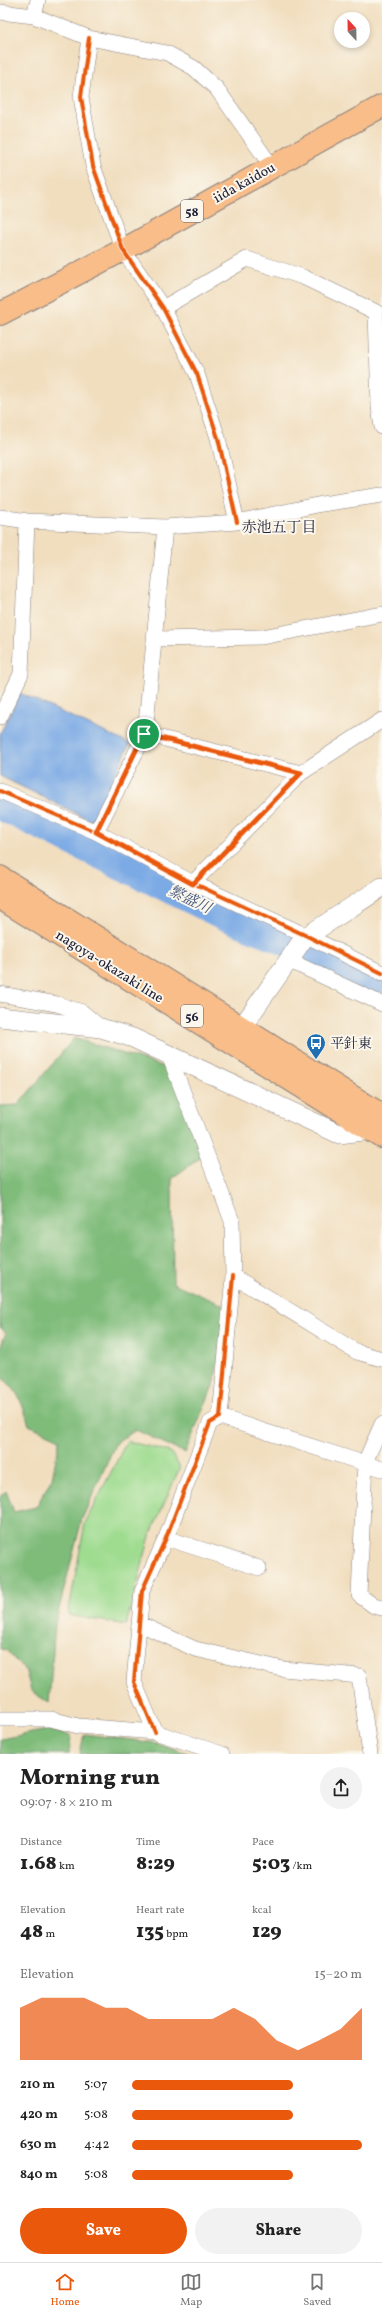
<!DOCTYPE html>
<html lang="en">
<head>
<meta charset="utf-8">
<style>
	:root { --surface:#fff; --page:#f2f2f2; --text:#222; --muted:#767676; --line:#e0e0e0; --accent:#ea580c }
	body { margin:0; font-family:Vollkorn,"Noto Serif JP",serif; background:var(--page); color:var(--text); height:100vh; display:flex; flex-direction:column; font-size:15px; white-space:nowrap }
	* { box-sizing:border-box; margin:0 }
	p { font-size:13px; color:var(--muted) }
	.icon { flex:none; width:22px; height:22px; fill:none; stroke:currentColor; stroke-width:2; stroke-linecap:round; stroke-linejoin:round }
	.map { position:relative; height:1754px; overflow:hidden }
	.drawer { display:flex; flex-direction:column; background:var(--surface); flex:1 }
	.drawer>* { flex:none }
	.needle { width:26px; rotate:338deg }
	.controls { position:absolute; left:334px; top:12px; display:grid; gap:8px }
	.controls a { display:grid; place-items:center; width:36px; height:36px; border-radius:50%; background:var(--surface); box-shadow:0 2px 6px #0003; font-size:20px }
	.pin { position:absolute; display:grid; place-items:center; width:34px; height:34px; color:#fff; margin:-17px; border:2px solid #fff; border-radius:50%; box-shadow:0 1px 4px #0007 }
	.round { display:grid; place-items:center; flex:none; width:42px; height:42px; border-radius:21px; background:var(--page) }
	.headline { display:flex; align-items:center; justify-content:space-between; height:68px; padding:0 20px }
	h1 { font-size:22px; font-weight:800; line-height:30px }
	.metrics { display:grid; grid-template-columns:repeat(3,1fr); gap:6px; height:68px; padding:4px 20px }
	.metrics div { display:grid; align-content:center }
	.metrics b { font-size:20px; font-weight:800 }
	.metrics small { font-size:11px; font-weight:400 }
	.metrics p { font-size:11px }
	.chart { height:112px; padding:8px 20px }
	.chart p { display:flex; justify-content:space-between }
	.chart svg { width:100%; height:72px; margin-top:4px; fill:var(--accent); opacity:.7 }
	.cta { display:flex; gap:8px; margin-top:auto; padding:8px 20px }
	.cta a { flex:1; height:46px; border-radius:24px; background:var(--accent); color:#fff; font-size:16px; font-weight:800; line-height:46px; text-align:center }
	.cta a+a { background:var(--page); color:var(--text) }
	ul { padding:0 20px; list-style:none; font-size:13px }
	li { display:grid; grid-template-columns:64px 48px 1fr; align-items:center; height:30px }
	li i { height:10px; border-radius:5px; background:var(--accent) }
	.tab-bar { display:flex; justify-content:space-around; align-items:center; height:56px; border-top:1px solid var(--line); background:var(--surface); font-size:11px; color:var(--muted) }
	.tab-bar a { display:grid; justify-items:center; gap:2px }
	.tab-bar .current { color:var(--accent) }
	.map>svg:first-child { display:block }
</style>
</head>
<body>
<div class="map">
<svg width="382" height="1754" viewBox="0 0 382 1754">
	<rect width="100%" height="100%" fill="#fbf7ec"/>
	<filter id="ink" filterUnits="userSpaceOnUse"><feTurbulence type="fractalNoise" baseFrequency=".025" numOctaves="2"/><feDisplacementMap in="SourceGraphic" scale="8" xChannelSelector="R" yChannelSelector="G"/><feConvolveMatrix kernelMatrix="1 2 1 2 8 2 1 2 1" color-interpolation-filters="sRGB"/></filter>
	<filter id="wash" filterUnits="userSpaceOnUse"><feTurbulence type="fractalNoise" baseFrequency=".012" numOctaves="4" result="noise"/><feDisplacementMap in="SourceGraphic" scale="16" xChannelSelector="R" yChannelSelector="G"/><feGaussianBlur stdDeviation="0.9" result="paint"/><feColorMatrix in="noise" values="0 0 0 0 0 0 0 0 0 0 0 0 0 0 0 0 0 1.4 0 .05"/><feComposite in="paint" operator="in"/></filter>
	<g filter="url(#wash)">
		<rect width="100%" height="100%" fill="#f1debf"/>
		<path fill="#9fdc90" stroke="#607f66" d="M127 1441 170 1452 180 1467 150 1536 126 1625 68 1615 85 1523Z"/>
		<path fill="#7fbc7a" stroke="#506f5a" d="M74 1038 174 1070 207 1153 172 1178 173 1283 225 1306 215 1381 185 1453 136 1430 116 1442 82 1519 55 1624 49 1703 31 1691 26 1672 6 1650 0 1649V1498L6 1491 14 1512 36 1507 52 1478 60 1439 29 1425C23 1406 18 1387 0 1377V1348L6 1333 0 1327V1106L18 1105Z
			M48 1730 71 1735 69 1754H0V1739Z
			M84 1734 157 1743 190 1754H80Z"/>
		<path fill="#7baae5" stroke="#4e6690" d="M20 693 130 744 92 821 0 776V734Z"/>
		<g fill="none" stroke-linecap="round" stroke-linejoin="round">
			<path stroke="#7baae5" stroke-width="30" d="M0 805 224 915 280 938 382 989"/>
		</g>
	</g>
	<g filter="url(#ink)">
		<g fill="none" stroke-linecap="round" stroke-linejoin="round">
			<defs>
				<path id="minor" d="M0 12 34 16 89 38 167 53 194 68 217 89 272 167
					M34 16 38 0
					M89 38 81 97 93 166 123 250 163 308 197 374 218 438 237 522
					M163 308 247 259 303 277 376 312 379 407 382 427
					M0 517 27 521 165 527 237 522 322 504 382 495
					M155 639 262 637 382 614
					M0 717 21 674 27 521
					M145 734 301 773 382 720
					M0 791 96 832 193 883 307 936 382 973
					M96 832 145 734 165 527
					M193 883 301 773
					M288 960 382 1004
					M0 994 57 1004 82 1012 101 1028
					M169 1055 232 1221 233 1276 357 1352 382 1359
					M220 1417 382 1469
					M382 1424 365 1462 359 1595 374 1606 382 1608
					M166 1538 259 1568
					M140 1624 195 1649 283 1669 359 1676 370 1754
					M0 1719H51L78 1726 155 1732 222 1754
					M155 1732 134 1682 142 1591 166 1538 210 1423 220 1417 233 1276"/>
				<path id="tertiary" d="M0 1017 101 1028 133 1038 339 1134 371 1130
					M233 1040 304 938 382 887"/>
				<path id="primary" d="M0 314 123 250 382 106
					M0 877 382 1115
					M0 898 382 1137"/>
			</defs>
			<use href="#minor" stroke="#8a807d" stroke-width="16"/>
			<use href="#tertiary" stroke="#8a807d" stroke-width="20"/>
			<use href="#primary" stroke="#8a807d" stroke-width="24"/>
			<use href="#minor" stroke="#fff" stroke-width="15"/>
			<use href="#tertiary" stroke="#fff" stroke-width="19"/>
			<use href="#primary" stroke="#f8bd89" stroke-width="22"/>
			<defs>
				<path id="cycleway" d="M89 38 81 97 93 166 123 250 163 308 197 374 218 438 237 522
					M0 791 96 832 193 883 307 936 382 973
					M155 1732 134 1682 142 1591 166 1538 210 1423 220 1417 233 1276"/>
			</defs>
			<use href="#cycleway" stroke="#fbf7ec" stroke-width="6"/>
			<use href="#cycleway" stroke="#e8590c" stroke-width="4"/>
		</g>
	</g>
	<g fill="none" stroke-linecap="round" stroke-linejoin="round" filter="url(#ink)">
		<defs>
			<path id="route" d="M144 734 301 773 193 884 96 832Z"/>
		</defs>
		<use href="#route" stroke="#fff" stroke-width="8"/>
		<use href="#route" stroke="#ea580c" stroke-width="5"/>
	</g>
	<defs>
		<symbol id="bus-pin" viewBox="-11 -11 22 30"><path d="M0 17L-7.5 6A9.5 9.5 0 1 1 7.5 6Z" fill="#1f6fb2" stroke="#fbf7ec"/><path d="M-5-6H5V4H4V6H2V4H-2V6H-4V4H-5ZM-3.5-4V0h7V-4ZM-3.5 1.2v1.5H-2V1.2ZM2 1.2v1.5H3.5V1.2Z" fill="#fff"/></symbol>
	</defs>
	<g fill-rule="evenodd">
		<use href="#bus-pin" x="305" y="1032" width="22" height="30"/>
	</g>
	<g text-anchor="middle" stroke-width="4" stroke-linejoin="round" paint-order="stroke">
		<g fill="#fbf7ec" stroke="#636270" stroke-width="1">
			<rect x="181" y="200" width="22" height="22" rx="3"/>
			<rect x="181" y="1005" width="22" height="22" rx="3"/>
		</g>
		<g font-size="13" font-weight="bold" fill="#22223b">
			<text x="192" y="216">58</text>
			<text x="192" y="1021">56</text>
		</g>
		<g font-size="14" fill="#22223b" stroke="#fbf7ec">
			<text transform="translate(244 182) rotate(-29)" y="5">iida kaidou</text>
			<text transform="translate(110 966) rotate(32)" y="5">nagoya-okazaki line</text>
		</g>
		<g font-size="14" fill="#22223b" stroke="#fbf7ec" text-anchor="start">
			<text x="330" y="1048">平針東</text>
		</g>
		<g font-size="15" fill="#22223b" stroke="#fbf7ec">
			<text x="279" y="532">赤池五丁目</text>
		</g>
		<g font-size="15" font-style="italic" fill="#46587f" stroke="#fbf7ec">
			<text transform="translate(190 899) rotate(26)" y="5">繁盛川</text>
		</g>
	</g>
</svg>
<div class="controls">
<a><svg class="needle" viewBox="-14 -14 28 28"><path d="M0-13l5 13h-10z" fill="#e53935"/><path d="M0 13l5-13h-10z" fill="#767676"/></svg></a>
</div>
<div class="pin" style="left:144px;top:734px;background:#1e9e55"><svg class="icon" aria-label="arrive" viewBox="0 0 24 24"><path d="M6 21V4h12l-3 4 3 4H6"/></svg></div>
</div>
<section class="drawer">
<div class="headline"><div><h1>Morning run</h1><p>09:07 · 8 × 210 m</p></div><a class="round"><svg class="icon" aria-label="share" viewBox="0 0 24 24"><path d="M12 15V3M7 8l5-5 5 5M5 13v7h14v-7"/></svg></a></div>
<div class="metrics">
<div><p>Distance</p><b>1.68<small> km</small></b></div>
<div><p>Time</p><b>8:29</b></div>
<div><p>Pace</p><b>5:03<small> /km</small></b></div>
</div>
<div class="metrics">
<div><p>Elevation</p><b>48<small> m</small></b></div>
<div><p>Heart rate</p><b>135<small> bpm</small></b></div>
<div><p>kcal</p><b>129</b></div>
</div>
<div class="chart"><p><span>Elevation</span>15–20 m</p>
<svg viewBox="0 0 160 44" preserveAspectRatio="none"><path d="M0 44V12L10 6L20 6L30 6L40 12L50 12L60 19L70 19L80 19L90 19L100 12L110 19L120 32L130 38L140 32L150 25L160 12V44z"/></svg>
</div>
<ul>
<li><b>210 m</b>5:07<i style="width:70%"></i></li>
<li><b>420 m</b>5:08<i style="width:70%"></i></li>
<li><b>630 m</b>4:42<i style="width:100%"></i></li>
<li><b>840 m</b>5:08<i style="width:70%"></i></li>
</ul>
<div class="cta"><a>Save</a><a>Share</a></div>
</section>
<nav class="tab-bar">
<a class="current"><svg class="icon" aria-label="home" viewBox="0 0 24 24"><path d="M3 11l9-7 9 7M6 9v11h12V9"/></svg>Home</a>
<a><svg class="icon" aria-label="map" viewBox="0 0 24 24"><path d="M3 6l6-2 6 2 6-2v14l-6 2-6-2-6 2zM9 4v14M15 6v14"/></svg>Map</a>
<a><svg class="icon" aria-label="saved" viewBox="0 0 24 24"><path d="M7 4h10v16l-5-4-5 4z"/></svg>Saved</a>
</nav>
</body>
</html>
